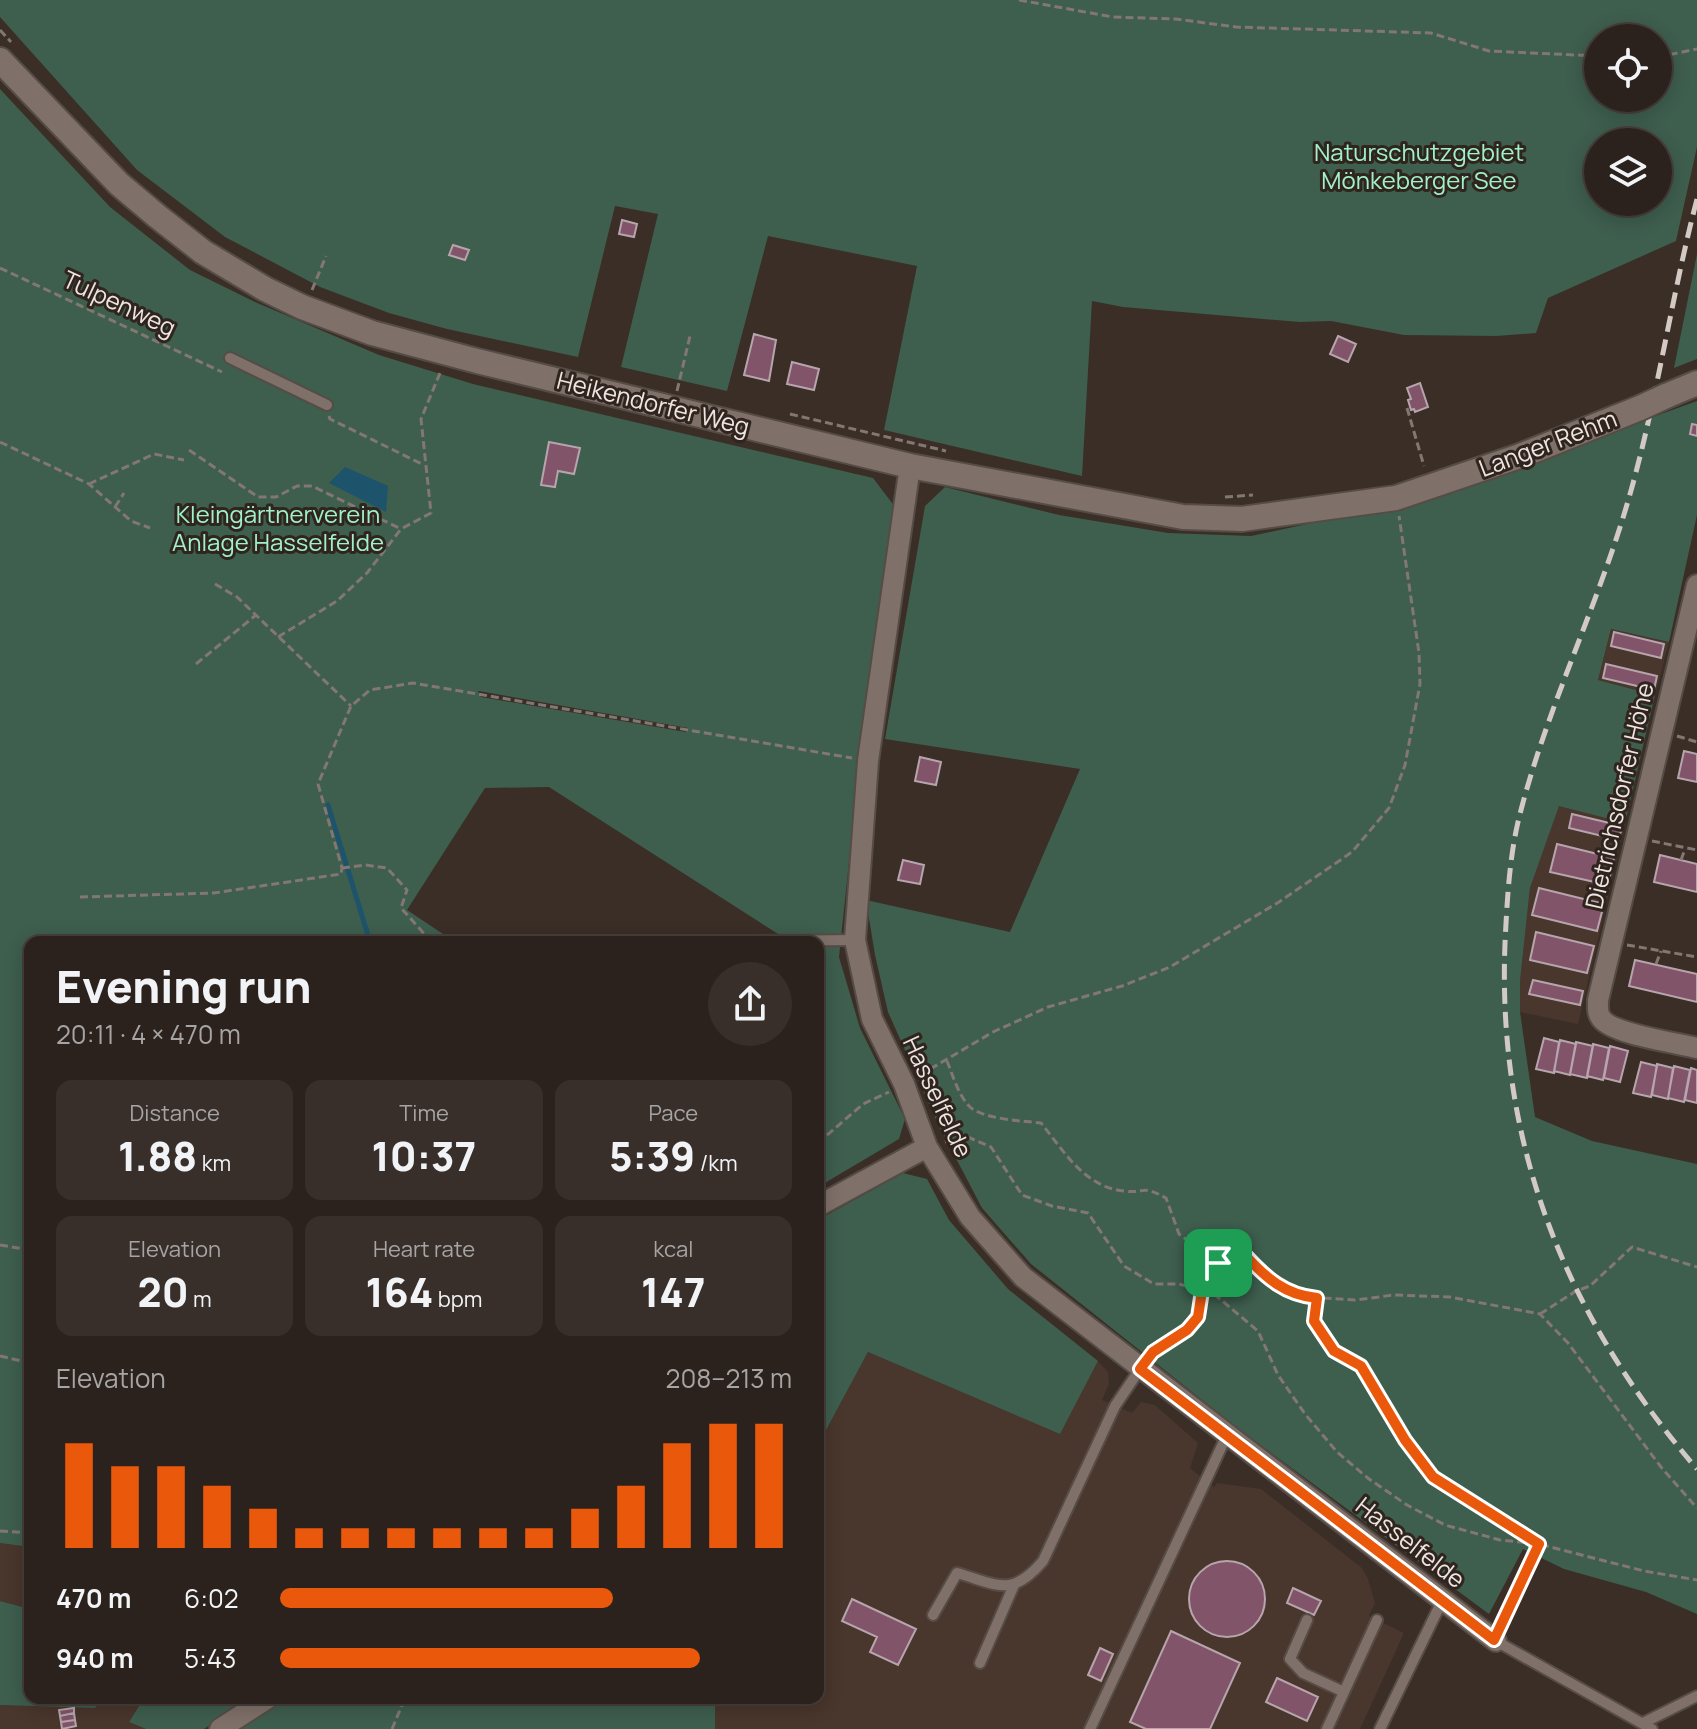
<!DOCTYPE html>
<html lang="en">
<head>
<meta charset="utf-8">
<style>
	:root { --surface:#2c221d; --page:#382f2a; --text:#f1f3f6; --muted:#a6a4a4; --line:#483f3b; --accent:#ea580c }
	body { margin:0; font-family:Manrope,sans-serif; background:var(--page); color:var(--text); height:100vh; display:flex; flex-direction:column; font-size:30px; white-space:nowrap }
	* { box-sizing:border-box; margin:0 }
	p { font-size:26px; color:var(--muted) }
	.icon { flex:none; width:44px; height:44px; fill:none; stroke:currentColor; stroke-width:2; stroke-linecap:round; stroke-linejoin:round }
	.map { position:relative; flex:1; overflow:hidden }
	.drawer { position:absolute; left:24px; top:936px; width:800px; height:768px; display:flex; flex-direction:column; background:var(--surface); border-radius:16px; box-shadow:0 4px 20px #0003,0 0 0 2px var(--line) }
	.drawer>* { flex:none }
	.buttons { position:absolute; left:1584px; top:24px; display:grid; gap:16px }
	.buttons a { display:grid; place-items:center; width:88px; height:88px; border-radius:50%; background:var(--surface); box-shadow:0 4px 20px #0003,0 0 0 2px var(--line); font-size:40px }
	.pin { position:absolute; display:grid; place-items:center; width:68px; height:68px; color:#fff; margin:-34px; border-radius:16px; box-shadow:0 4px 12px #0006 }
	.round { display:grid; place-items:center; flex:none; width:84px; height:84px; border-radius:42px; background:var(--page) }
	.overview { display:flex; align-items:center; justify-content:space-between; height:136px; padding:0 32px }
	h1 { font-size:44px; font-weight:800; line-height:60px }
	.figures { display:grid; grid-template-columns:repeat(3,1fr); gap:12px; height:136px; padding:8px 32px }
	.figures div { display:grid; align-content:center; border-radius:16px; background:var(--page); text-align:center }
	.figures b { font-size:40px; font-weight:800 }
	.figures small { font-size:22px; font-weight:400 }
	.figures p { font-size:22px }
	.chart { height:224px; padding:16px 32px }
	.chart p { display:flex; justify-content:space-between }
	.chart svg { width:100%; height:144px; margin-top:8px; stroke:var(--accent); stroke-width:6 }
	ul { padding:0 32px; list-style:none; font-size:26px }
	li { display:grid; grid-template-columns:128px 96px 1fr; align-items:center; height:60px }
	li i { height:20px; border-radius:10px; background:var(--accent) }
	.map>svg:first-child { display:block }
</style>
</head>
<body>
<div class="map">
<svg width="1697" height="1729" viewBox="0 0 1697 1729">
	<rect width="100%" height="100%" fill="#3a2e27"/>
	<path fill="#49362c" d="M1611 629 1669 642 1655 695 1598 680Z
		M1559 805 1625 823 1578 1024 1520 1012V981L1530 888Z
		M868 1352 1060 1433 1098 1361 1108 1372 1109 1384 1102 1400 1132 1413 1141 1402 1155 1405 1198 1443 1190 1468 1214 1487 1217 1483 1261 1489 1362 1568 1368 1579 1375 1603 1369 1616 1404 1633 1360 1729H715V1698H818V1445Z
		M0 1543 30 1547V1609L0 1601Z
		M101 1698H144L129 1722 146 1729H0V1705L94 1708Z"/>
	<path fill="#3e5e4e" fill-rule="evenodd" d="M0 0H1697V147L1676 241 1548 298 1536 333 1496 336 1404 335 1331 321 1300 322 1123 307 1092 301 1082 476 884 430 917 266 768 236 727 391 621 367 658 214 615 206 578 357 447 329 389 313 320 287 225 237 137 170 0 17ZM1598 38H1658V98H1598ZM1598 142H1658V202H1598Z
		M0 89 110 207 190 270 255 302 379 355 473 384 873 478 895 507 861 748 839 957 860 1028 905 1119 899 1139 818 1187V942L789 941 549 787 485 788 407 910 455 942H30V1547L0 1543ZM478 691H479L688 728 686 732 481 697Z
		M1697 254V359L1674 368Z
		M1697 401V515L1669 642 1611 629 1598 680 1655 695 1625 823 1559 806 1530 888 1520 981V1012L1535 1117 1592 1141 1697 1164V1614L1646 1592 1564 1569 1523 1549 1489 1614 1235 1426 1031 1264 982 1208 939 1126 888 1012 875 955 866 900 1010 932 1080 769 885 739 925 506 945 487 1059 515 1168 533 1251 536 1431 497Z
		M903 1173 927 1179 949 1220 1008 1289 1098 1361 1060 1434 868 1352 818 1445V1220Z
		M0 1601 30 1609V1698H101L95 1708 0 1705Z
		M144 1698H251L204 1729H146L129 1722Z
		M282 1698H715V1729H232Z"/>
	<path fill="#1e546b" d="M345 467 388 486 386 512 329 483Z"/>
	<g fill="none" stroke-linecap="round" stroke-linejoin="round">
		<path stroke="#1e546b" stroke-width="5" d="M328 805 370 942"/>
	</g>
	<path fill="#825469" stroke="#b6a5ac" stroke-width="2" d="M622 220 637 224 634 237 619 234Z
		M453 245 469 250 465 260 449 255Z
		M754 334 776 340 769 381 744 375Z
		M1338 336 1356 344 1348 362 1330 354Z
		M792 362 819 369 814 390 787 384Z
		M1420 383 1428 407 1415 412 1414 409 1411 410 1408 400 1411 399 1407 388Z
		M1692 424 1697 425V436L1690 434Z
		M549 442 580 448 574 474 558 471 555 487 541 485Z
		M1614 632 1664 644 1661 658 1611 646Z
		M1606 664 1657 676 1654 690 1603 678Z
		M1684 751 1697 754V782L1678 778Z
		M920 757 941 762 936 785 915 781Z
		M1572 814 1622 826 1619 840 1569 828Z
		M1557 844 1614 858 1608 885 1550 872Z
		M1660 855 1697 864V892L1654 882Z
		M903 860 924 865 920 884 898 880Z
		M1539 888 1604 904 1597 931 1532 915Z
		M1536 932 1594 946 1587 973 1530 960Z
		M1635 960 1697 974V1002L1629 986Z
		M1533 980 1583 991 1580 1005 1529 994Z
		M1544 1038 1559 1042 1554 1073 1536 1069Z
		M1560 1040 1576 1044 1570 1075 1554 1071Z
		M1576 1042 1593 1046 1587 1078 1570 1074Z
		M1593 1044 1609 1048 1603 1080 1587 1076Z
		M1610 1046 1628 1051 1620 1082 1604 1078Z
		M1641 1062 1657 1066 1651 1097 1633 1093Z
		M1657 1064 1673 1068 1668 1099 1652 1095Z
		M1674 1066 1690 1070 1684 1102 1668 1098Z
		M1691 1068 1697 1070V1103L1685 1100Z
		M1189 1599a38 38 0 1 1 76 0a38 38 0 1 1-76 0Z
		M1293 1588 1321 1601 1314 1615 1287 1603Z
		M852 1599 916 1629 898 1665 870 1652 877 1637 842 1621Z
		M1171 1631 1240 1663 1210 1729H1146L1130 1722Z
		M1100 1648 1113 1654 1101 1681 1088 1675Z
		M1277 1678 1318 1697 1307 1721 1266 1702Z
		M74 1708V1713L60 1716 59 1710Z
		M74 1713 75 1720 61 1722 60 1716Z
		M75 1720 76 1726 62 1729 61 1722Z"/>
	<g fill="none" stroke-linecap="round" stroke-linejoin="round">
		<defs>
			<path id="service" d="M230 358 327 405
				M751 941 855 940
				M933 1615 957 1573C999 1585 1011 1598 1043 1561L1115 1406 1140 1369
				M1307 1620 1290 1659 1303 1673 1344 1692 1327 1729
				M1496 1641 1652 1729
				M980 1663 1014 1585
				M1344 1692 1377 1620
				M1643 1723 1697 1696
				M1090 1729 1227 1435
				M1380 1729 1442 1601"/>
			<path id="minor" d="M910 466 868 761 855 940 872 1019 904 1084 927 1147 970 1217 1023 1277 1496 1641
				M1697 585 1598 1000C1598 1006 1597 1013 1601 1018 1611 1034 1677 1043 1697 1048
				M818 1206 927 1147
				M220 1729 268 1698"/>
			<path id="tertiary" d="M0 60 119 184 157 216 203 252 265 289 302 307 372 333 477 361 910 466 1183 517 1242 519 1396 498 1520 456 1640 408
				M1666 396 1697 383"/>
		</defs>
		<use href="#service" stroke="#564c46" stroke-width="14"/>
		<use href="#minor" stroke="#564c46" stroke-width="24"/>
		<use href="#tertiary" stroke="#564c46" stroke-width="28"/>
		<path stroke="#827772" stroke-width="3" stroke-dasharray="8 4" stroke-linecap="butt" d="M1019 0 1113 17 1176 19 1236 27 1431 33 1489 51 1598 56
			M0 30 11 42
			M1658 57 1697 49
			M0 268 222 372
			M312 290 326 256
			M677 391 690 336
			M1407 408 1424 466
			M790 414 946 451
			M329 416 330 419 424 465
			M0 442 89 484 131 521 150 528
			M189 450 258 497H276L297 486H312L401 529
			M89 484 154 454 184 460
			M1225 497 1253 495
			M115 507 124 493
			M215 584 237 597 351 706
			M278 637 337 601 367 573 401 529 431 513 421 419 440 373
			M196 664 256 615
			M1677 736 1697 742
			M1652 841 1697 850
			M1681 860 1685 849
			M342 868 365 865 387 868 407 890 401 908 429 939 436 942
			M80 897 214 893 341 874 342 868 318 784 351 706 370 690 413 683 852 758
			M1627 945 1697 957
			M1656 964 1661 951
			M947 1061C953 1076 958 1094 969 1106 981 1119 1023 1121 1041 1123 1064 1151 1084 1187 1124 1191 1147 1194 1140 1184 1166 1198L1179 1234 1218 1263
			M920 1075 993 1032 1048 1007 1122 986 1170 967 1279 902 1352 852 1389 808 1405 765 1420 684 1419 653 1399 516
			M945 1142 963 1135 991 1147 1022 1195 1052 1206 1088 1213 1124 1266 1154 1284H1179L1214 1294 1258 1331 1278 1375 1305 1414 1337 1452 1369 1479 1407 1505 1445 1525 1500 1540 1539 1544 1644 1571 1697 1580
			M818 1143 863 1104 889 1092
			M0 1245 30 1250
			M1317 1298 1314 1321 1334 1351 1361 1366 1405 1440 1433 1477 1536 1542
			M1540 1314 1576 1291 1590 1286 1632 1247 1697 1267
			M1153 1353C1167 1343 1190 1334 1198 1318 1201 1310 1199 1300 1201 1292 1207 1272 1223 1252 1245 1255L1264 1276 1282 1290 1309 1297 1355 1300 1394 1295 1450 1297 1540 1314 1568 1343 1661 1467 1697 1508
			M0 1356 30 1363
			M0 1531 30 1533
			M1501 1624 1539 1544
			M392 1729 405 1698"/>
		<use href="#service" stroke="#7f7069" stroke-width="10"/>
		<use href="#minor" stroke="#7f7069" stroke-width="20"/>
		<use href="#tertiary" stroke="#7f7069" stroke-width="24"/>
		<path stroke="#d3c9c5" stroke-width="5" stroke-dasharray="16 8" stroke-linecap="butt" d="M1697 199C1669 306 1655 416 1622 521 1590 623 1543 719 1518 822 1509 861 1507 903 1505 943 1497 1146 1566 1317 1697 1469"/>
		<defs>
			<path id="tertiary-bridge" d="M1640 408 1666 396"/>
		</defs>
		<use href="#tertiary-bridge" stroke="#564c46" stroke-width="28" stroke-linecap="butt"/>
		<use href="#tertiary-bridge" stroke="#7f7069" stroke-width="24"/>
	</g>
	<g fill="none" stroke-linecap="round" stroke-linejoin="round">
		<defs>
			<path id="route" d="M1239 1254 1245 1255C1266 1278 1285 1295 1317 1298L1314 1321 1334 1351 1361 1366 1405 1440 1433 1477 1539 1544 1494 1640 1140 1369 1153 1352 1187 1330 1198 1317 1202 1291 1218 1263Z"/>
		</defs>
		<use href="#route" stroke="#fff" stroke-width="16"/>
		<use href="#route" stroke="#ea580c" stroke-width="10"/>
	</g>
	<g text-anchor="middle" stroke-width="6" stroke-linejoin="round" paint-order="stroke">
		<g font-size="24" fill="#a0f1c9" stroke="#30241e">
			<text x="1419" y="161">Naturschutzgebiet<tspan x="1419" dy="28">Mönkeberger See</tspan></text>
			<text x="278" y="523">Kleingärtnerverein<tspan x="278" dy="28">Anlage Hasselfelde</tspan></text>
		</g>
		<g font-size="24" fill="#eee5e1" stroke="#30241e">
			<text transform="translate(119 304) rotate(25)" y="8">Tulpenweg</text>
			<text transform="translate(653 404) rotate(14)" y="8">Heikendorfer Weg</text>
			<text transform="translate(1548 444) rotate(-21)" y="8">Langer Rehm</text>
			<text transform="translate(1620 796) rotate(-77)" y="8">Dietrichsdorfer Höhe</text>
			<text transform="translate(937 1097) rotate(65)" y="8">Hasselfelde</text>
			<text transform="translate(1410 1543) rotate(38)" y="8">Hasselfelde</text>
		</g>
	</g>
</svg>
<div class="buttons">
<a><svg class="icon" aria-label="locate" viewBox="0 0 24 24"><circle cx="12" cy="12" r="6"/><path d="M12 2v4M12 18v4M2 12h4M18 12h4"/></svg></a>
<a><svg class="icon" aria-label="layers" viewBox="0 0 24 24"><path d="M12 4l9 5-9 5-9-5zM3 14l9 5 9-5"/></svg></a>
</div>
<div class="pin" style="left:1218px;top:1263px;background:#1e9e55"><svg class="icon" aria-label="arrive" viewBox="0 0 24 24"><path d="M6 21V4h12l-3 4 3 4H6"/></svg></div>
<section class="drawer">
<div class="overview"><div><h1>Evening run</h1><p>20:11 · 4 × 470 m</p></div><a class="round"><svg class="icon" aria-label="share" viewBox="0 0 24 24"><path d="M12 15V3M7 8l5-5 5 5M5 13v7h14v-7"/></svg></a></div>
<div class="figures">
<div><p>Distance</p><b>1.88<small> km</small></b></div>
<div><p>Time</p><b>10:37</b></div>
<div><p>Pace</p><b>5:39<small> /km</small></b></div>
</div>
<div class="figures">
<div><p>Elevation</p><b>20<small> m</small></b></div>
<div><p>Heart rate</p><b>164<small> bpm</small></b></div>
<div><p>kcal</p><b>147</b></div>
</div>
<div class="chart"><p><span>Elevation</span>208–213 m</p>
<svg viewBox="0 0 160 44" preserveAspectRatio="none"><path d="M5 44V12M15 44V19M25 44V19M35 44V25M45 44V32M55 44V38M65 44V38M75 44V38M85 44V38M95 44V38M105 44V38M115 44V32M125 44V25M135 44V12M145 44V6M155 44V6"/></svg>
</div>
<ul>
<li><b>470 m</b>6:02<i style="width:65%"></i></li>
<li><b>940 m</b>5:43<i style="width:82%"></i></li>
</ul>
</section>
</div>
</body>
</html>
